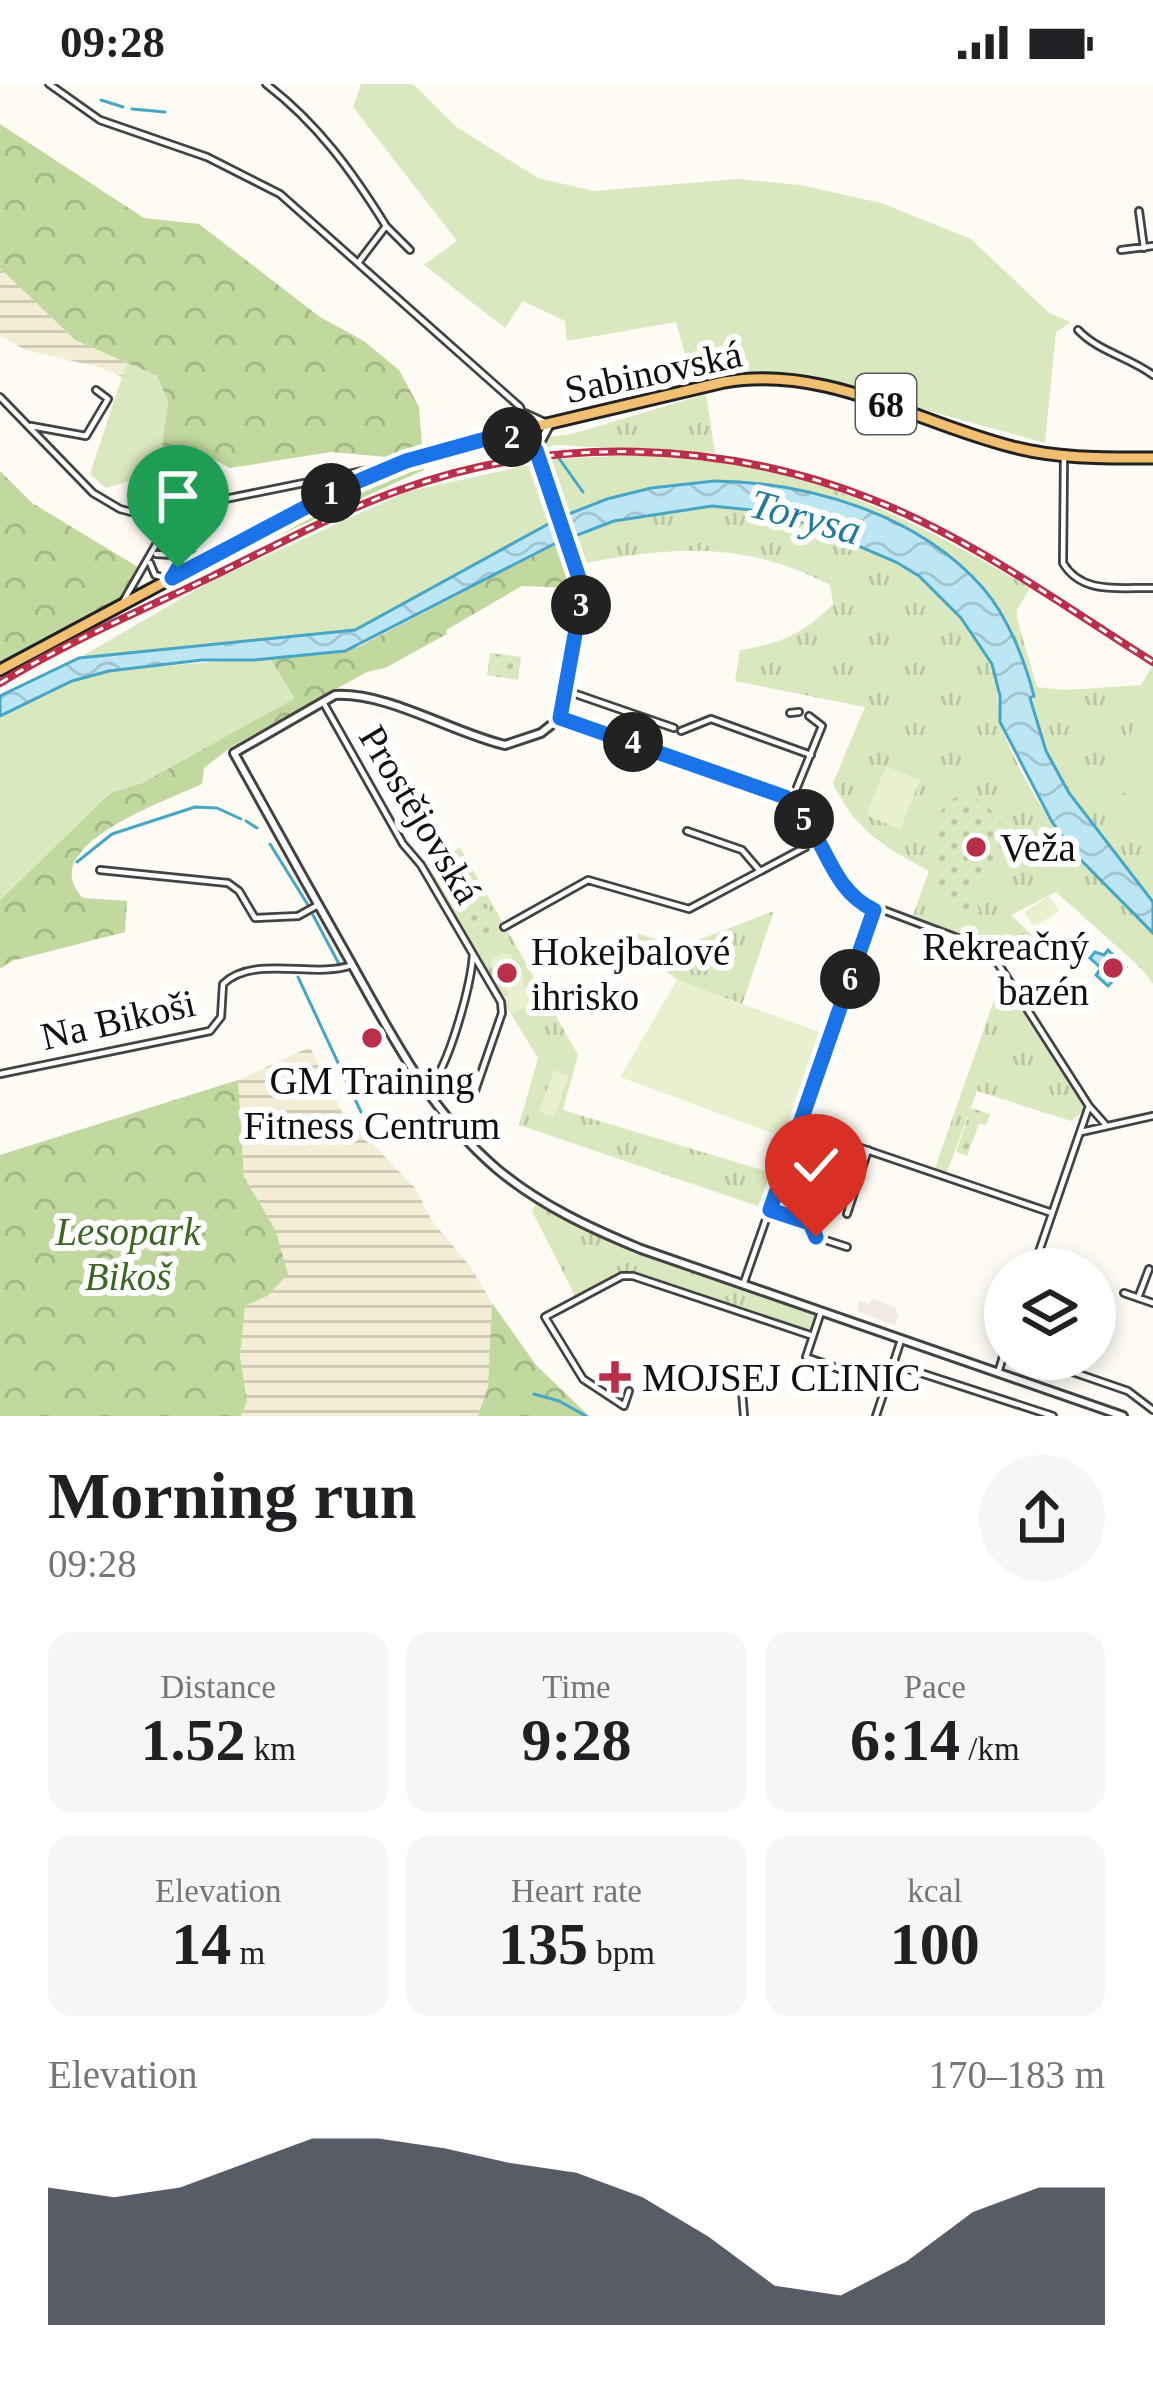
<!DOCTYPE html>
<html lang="en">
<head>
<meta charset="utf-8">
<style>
	:root { --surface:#fff; --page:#f6f6f6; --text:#202124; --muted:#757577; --accent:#111827 }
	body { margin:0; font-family:Georgia,serif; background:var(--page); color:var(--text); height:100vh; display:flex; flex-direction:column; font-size:45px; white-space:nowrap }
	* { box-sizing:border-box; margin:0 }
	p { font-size:39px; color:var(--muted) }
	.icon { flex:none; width:66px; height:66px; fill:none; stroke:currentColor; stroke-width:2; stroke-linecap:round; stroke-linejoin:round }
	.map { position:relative; height:1332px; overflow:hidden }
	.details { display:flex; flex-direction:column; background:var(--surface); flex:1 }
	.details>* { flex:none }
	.buttons { position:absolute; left:984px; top:1164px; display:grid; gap:24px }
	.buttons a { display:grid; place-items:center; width:132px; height:132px; border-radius:50%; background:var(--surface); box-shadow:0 6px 18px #0003; font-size:60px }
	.pin { position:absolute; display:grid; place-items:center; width:102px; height:102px; color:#fff; margin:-123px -51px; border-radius:50% 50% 50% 0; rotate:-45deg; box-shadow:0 0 12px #0007 }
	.pin .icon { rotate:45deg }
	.km { position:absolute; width:60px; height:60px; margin:-30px; border-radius:50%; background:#222; color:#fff; font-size:33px; line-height:60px; text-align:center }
	.round { display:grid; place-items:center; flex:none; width:126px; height:126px; border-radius:63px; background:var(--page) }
	.headline { display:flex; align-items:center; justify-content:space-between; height:204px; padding:0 48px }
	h1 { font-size:66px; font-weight:800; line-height:90px }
	.figures { display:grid; grid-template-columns:repeat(3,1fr); gap:18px; height:204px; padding:12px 48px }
	.figures div { display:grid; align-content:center; border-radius:24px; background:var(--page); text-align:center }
	.figures b { font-size:60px; font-weight:800 }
	.figures small { font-size:33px; font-weight:400 }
	.figures p { font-size:33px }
	.chart { height:336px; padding:24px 48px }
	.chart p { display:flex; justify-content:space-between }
	.chart svg { width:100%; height:216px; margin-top:12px; fill:var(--accent); opacity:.7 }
	.status { display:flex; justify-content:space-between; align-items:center; height:84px; padding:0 60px; background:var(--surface); direction:ltr }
	.status svg { height:33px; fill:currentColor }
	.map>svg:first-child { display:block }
</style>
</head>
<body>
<div class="status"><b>09:28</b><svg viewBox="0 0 49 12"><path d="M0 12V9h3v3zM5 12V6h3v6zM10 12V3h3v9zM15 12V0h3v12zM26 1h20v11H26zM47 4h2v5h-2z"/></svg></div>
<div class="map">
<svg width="1153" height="1332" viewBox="0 0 1153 1332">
	<defs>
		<pattern id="farmland-rules" width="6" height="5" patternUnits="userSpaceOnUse" patternTransform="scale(3)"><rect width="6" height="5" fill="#f4edd5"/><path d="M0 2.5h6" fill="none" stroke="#d0cab6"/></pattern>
		<pattern id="grass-tufts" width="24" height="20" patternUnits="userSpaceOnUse" patternTransform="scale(3)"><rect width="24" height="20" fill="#dae8bf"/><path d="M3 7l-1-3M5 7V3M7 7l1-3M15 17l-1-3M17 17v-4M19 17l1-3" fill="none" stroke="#bac6a3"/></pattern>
		<pattern id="forest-crowns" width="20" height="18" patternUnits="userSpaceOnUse" patternTransform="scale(3)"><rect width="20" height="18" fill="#c1d89f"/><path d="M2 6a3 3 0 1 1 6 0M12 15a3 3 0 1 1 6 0" fill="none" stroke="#a5b888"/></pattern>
		<pattern id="park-dots" width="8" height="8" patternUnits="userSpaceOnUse" patternTransform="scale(3)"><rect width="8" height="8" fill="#dae8bf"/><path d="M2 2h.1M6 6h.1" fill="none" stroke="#bac6a3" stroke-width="1.8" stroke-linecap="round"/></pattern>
		<pattern id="water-waves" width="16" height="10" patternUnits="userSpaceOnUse" patternTransform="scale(3)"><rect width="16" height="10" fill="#bce6f3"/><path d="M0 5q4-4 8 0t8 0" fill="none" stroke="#a1c4cf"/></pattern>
	</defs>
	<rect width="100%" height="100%" fill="#fefbf4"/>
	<path fill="url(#farmland-rules)" d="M0 184 75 256 157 292 162 365 175 382 106 404 90 390 122 293 99 283 25 266 0 251Z
		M310 963 342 1028 415 1104 432 1137 470 1182 492 1219 488 1304 478 1332H241L247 1317 240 1272 245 1222 267 1212 275 1145 244 1093 238 996Z"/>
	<path fill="url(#grass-tufts)" d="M706 310 715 369 555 361 541 366 549 353 572 350Z
		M742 378C846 402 939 450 1030 504L1017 526V535L1037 603 1066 606 1141 601 1153 581V818C1113 774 1073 723 1047 669 1032 636 1035 605 1022 573 974 452 861 416 742 398Z
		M712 422C811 427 953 482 992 582 999 600 996 618 1000 636 1008 671 1052 745 1076 771 1088 785 1104 796 1116 809 1128 823 1138 837 1153 849V900L1143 886 1056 808 1011 831 1035 854 986 861 912 834 929 787C883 762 856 747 833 699L865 623 735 597 740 566C780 560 805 549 833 520L830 501C745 457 676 462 585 479L575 452 614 437Z
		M460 763 578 971 563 1026 782 1092 769 1126 519 1041 538 974 424 787Z
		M774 827 742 921 677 896 621 850 629 847 680 863Z
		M1005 885 1091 1021 1071 1037 977 1007 946 1091 934 1087Z
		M539 1113 601 1153 819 1226 813 1250 633 1189 576 1214 532 1127Z"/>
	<path fill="url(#forest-crowns)" d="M0 40 144 134 199 140 320 233 364 257 399 286 419 323 424 386 202 486 0 595V387L32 419 143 486 134 501 151 508 409 375 331 368 230 384 204 370 175 382 161 366 168 318 157 292 75 256 0 184Z
		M562 457 574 504 522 502 446 546 447 550 385 584 367 588 231 663 204 684 202 700C169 716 32 762 83 814L127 817 125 848 12 877 0 885V816L110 709 142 699 294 614 269 573 358 563Z
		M238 996 244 1093 275 1145 288 1190 267 1212 245 1222 240 1272 247 1317 241 1332H0V1071Z
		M492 1219 536 1281 589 1332H478L488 1303Z"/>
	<path fill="url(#park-dots)" d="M490 569 521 573 518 596 487 591Z
		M962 711C992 714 1004 746 1019 769L970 795 968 804 980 828C971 827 960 827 952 821 928 802 921 722 962 711Z
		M468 789 498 840 489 846 496 857 485 863 448 801Z
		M971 1024 990 1030 986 1041 979 1040 967 1072 956 1068Z"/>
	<path fill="#dae8bf" d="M361 0H413L458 44 538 94 594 107 738 95 800 101 881 119 971 155 1049 229 1071 238 1056 248 1045 359 796 290 741 287 693 299 676 238 567 257 565 237 523 217 505 244 424 181 457 157 353 23Z
		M127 279 157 292 168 318 162 365 175 382 106 404 90 390Z
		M654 370 742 378V398L685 400 607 415 543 442 355 546 79 574 208 499 406 408 555 375Z
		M269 573 294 615 142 699 110 709 0 816V632L72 597 109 587Z
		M1153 592V729L1117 704 1133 642Z"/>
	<path fill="#e9f0d0" d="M886 682 920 696 900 745 866 731Z
		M1049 812 1059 827 1034 843 1024 828Z
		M504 869 511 871 524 895 523 903 530 900 538 915 513 930 504 914 510 909 503 905 490 881 492 874Z
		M677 896 830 952 794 1057 620 993Z
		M554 986 569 992 554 1033 539 1028Z"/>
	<path fill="#f0eae2" d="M872 1215 897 1224 895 1229 899 1230 895 1242 858 1227V1216L869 1220Z"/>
	<path fill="url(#water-waves)" stroke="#47a6c6" stroke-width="3" d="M714 397C809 398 918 430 983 504 1008 533 1025 577 1034 612L1030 614 1046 667 1069 709 1153 818V849L1075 770 1052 738 1000 638V612L992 580 961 534 919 492 896 478 782 429 712 422 614 437 556 459 345 567 254 576H202L109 587 72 597 0 632V612L79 574 355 546 561 433 607 415 651 404Z
		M1108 866 1126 883 1108 902 1096 891 1101 884 1090 874 1095 868 1104 871Z"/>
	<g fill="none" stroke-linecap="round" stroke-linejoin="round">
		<path stroke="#47a6c6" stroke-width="3" d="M101 16 123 23
			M132 25 165 28
			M558 373 583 408
			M246 737 257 744
			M270 760 308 821
			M77 778 112 750 195 723 217 724 241 735
			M313 831 339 880
			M298 893 361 1028
			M534 1310 559 1317 586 1332"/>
		<defs>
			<path id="pedestrian" d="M847 1130 868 1066"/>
			<path id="minor" d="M49 0 100 36 207 73 280 110 520 323 536 365
				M266 0C317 39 352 87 386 142L358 179
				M1139 127 1144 164
				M386 142 410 166
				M1121 166 1153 162
				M1078 246C1099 268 1129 273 1153 291
				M0 313 93 409 120 425 169 438 225 415 378 384
				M525 329 547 339
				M31 342 86 352 108 315 96 306
				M1064 373 1063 479C1082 511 1120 503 1153 504
				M170 469 177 480 175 490
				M156 470 204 473
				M150 479 155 491 165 494
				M124 516 169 438
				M567 607 674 644
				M323 618 403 760 421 781 501 918 502 929 475 1007
				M790 629 799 628
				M560 634 785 713C817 738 826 785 854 815L979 862 997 878 1089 1022 1033 1185
				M681 647 711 635 811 671
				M791 718 822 642 809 632
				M687 747 742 766 760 787
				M100 786 228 799 239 807 255 834 298 832 318 821
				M504 843 588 796 689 825 817 757
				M0 990 210 947 221 933 223 900C254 870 314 895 352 881
				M428 1005C449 984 471 901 473 870
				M1089 1022 1105 1040
				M799 1043 1052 1129
				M1081 1048 1153 1032
				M770 1126 810 1139 816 1153 847 1163
				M743 1201 874 827
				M1124 1209 1153 1219
				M1138 1214 1149 1185
				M821 1228 806 1273 886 1302
				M1035 1275 1128 1307 1153 1326
				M893 1280 1053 1332
				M709 1287 741 1295 744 1332
				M998 1289 1005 1266
				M629 1307 624 1322 583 1295 545 1233 622 1192H633L813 1252
				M876 1332 901 1256"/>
			<path id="tertiary" d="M507 353 536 366
				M536 366 576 479 581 517 560 634 541 649 505 661C453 649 388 608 335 611L234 669C272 738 311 808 350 877 392 952 430 1028 497 1085 540 1121 590 1144 641 1165L1123 1332
				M536 366 550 340"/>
			<path id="primary" d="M0 586 329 410 394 381 458 361 724 298C827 280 916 339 1013 363 1059 375 1106 374 1153 374"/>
		</defs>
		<use href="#pedestrian" stroke="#434343" stroke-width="10"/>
		<use href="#minor" stroke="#434343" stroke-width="10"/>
		<use href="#tertiary" stroke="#434343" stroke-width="12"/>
		<use href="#primary" stroke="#212121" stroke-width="15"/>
		<use href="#pedestrian" stroke="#fff" stroke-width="4.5"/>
		<use href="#minor" stroke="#fff" stroke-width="4.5"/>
		<use href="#tertiary" stroke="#fff" stroke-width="6"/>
		<use href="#primary" stroke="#f1bf72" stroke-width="9"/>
		<defs>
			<path id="rail" d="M0 599C67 558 140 527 211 493 273 463 335 429 400 406 552 351 721 356 871 415 971 454 1062 521 1153 578"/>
		</defs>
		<use href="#rail" stroke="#ba2f4a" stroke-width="8"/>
		<use href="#rail" stroke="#fff" stroke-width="3" stroke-dasharray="9" stroke-linecap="butt"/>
	</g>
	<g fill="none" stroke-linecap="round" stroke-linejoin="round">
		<defs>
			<path id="route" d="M178 484 172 494 342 404 406 377 500 351 518 355 536 366 581 500V517L560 634 785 713C826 744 825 803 874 826L770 1126 810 1139 816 1153"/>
		</defs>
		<use href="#route" stroke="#fff" stroke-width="24"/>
		<use href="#route" stroke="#1a73e8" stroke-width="15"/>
	</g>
	<g fill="#ba2f4a" stroke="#fff" stroke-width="4.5">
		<circle cx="976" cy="763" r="12"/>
		<circle cx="1113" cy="884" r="12"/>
		<circle cx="507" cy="889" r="12"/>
		<circle cx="372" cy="954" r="12"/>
		<path d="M609 1275h12v12h12v12h-12v12h-12v-12h-12v-12h12z"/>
	</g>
	<g text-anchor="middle" stroke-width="12" stroke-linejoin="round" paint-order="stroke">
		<rect fill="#fff" stroke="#585858" stroke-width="3" x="856" y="290" width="60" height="60" rx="9"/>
		<g font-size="36" font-weight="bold" fill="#101010">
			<text x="886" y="333">68</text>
		</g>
		<g font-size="39" fill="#101010" stroke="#fff">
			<text transform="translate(653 287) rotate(-12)" y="14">Sabinovská</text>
			<text transform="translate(421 730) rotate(59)" y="14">Prostějovská</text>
			<text transform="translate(118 935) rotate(-13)" y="14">Na Bikoši</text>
		</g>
		<g font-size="39" fill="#101010" stroke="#fff" text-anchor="start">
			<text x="1000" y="777">Veža</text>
			<text x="1089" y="876" text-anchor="end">Rekreačný<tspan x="1089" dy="45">bazén</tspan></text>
			<text x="531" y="881">Hokejbalové<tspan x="531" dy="45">ihrisko</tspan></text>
			<text x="372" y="1010" text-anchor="middle">GM Training<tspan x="372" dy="45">Fitness Centrum</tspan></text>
			<text x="642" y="1307">MOJSEJ CLINIC</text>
		</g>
		<g font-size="39" font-style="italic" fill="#3b6623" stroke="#fff">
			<text x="128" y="1161">Lesopark<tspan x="128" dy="45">Bikoš</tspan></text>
		</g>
		<g font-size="42" font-style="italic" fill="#1f789d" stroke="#fff">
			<text transform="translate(806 432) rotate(15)" y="15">Torysa</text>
		</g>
	</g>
</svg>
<div class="buttons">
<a><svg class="icon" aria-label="layers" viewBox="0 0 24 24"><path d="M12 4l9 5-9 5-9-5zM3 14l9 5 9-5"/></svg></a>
</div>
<div class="pin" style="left:178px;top:484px;background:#1e9e55"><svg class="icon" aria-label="arrive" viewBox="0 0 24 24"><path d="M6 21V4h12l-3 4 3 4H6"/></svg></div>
<div class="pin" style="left:816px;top:1153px;background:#d93025"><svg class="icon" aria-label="check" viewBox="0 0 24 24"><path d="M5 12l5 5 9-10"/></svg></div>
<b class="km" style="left:331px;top:409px">1</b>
<b class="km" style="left:512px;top:353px">2</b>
<b class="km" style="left:581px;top:521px">3</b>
<b class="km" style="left:633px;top:658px">4</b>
<b class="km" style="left:804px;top:735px">5</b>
<b class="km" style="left:850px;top:895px">6</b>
</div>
<section class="details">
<div class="headline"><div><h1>Morning run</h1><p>09:28</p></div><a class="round"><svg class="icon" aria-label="share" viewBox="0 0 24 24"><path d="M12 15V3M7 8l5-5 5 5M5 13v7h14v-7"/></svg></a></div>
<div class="figures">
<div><p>Distance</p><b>1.52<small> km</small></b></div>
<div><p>Time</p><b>9:28</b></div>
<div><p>Pace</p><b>6:14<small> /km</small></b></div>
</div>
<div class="figures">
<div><p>Elevation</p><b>14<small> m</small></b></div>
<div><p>Heart rate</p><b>135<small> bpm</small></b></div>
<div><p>kcal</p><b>100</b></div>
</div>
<div class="chart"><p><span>Elevation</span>170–183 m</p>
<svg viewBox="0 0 160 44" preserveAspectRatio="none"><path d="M0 44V16L10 18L20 16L30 11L40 6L50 6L60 8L70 11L80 13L90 18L100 26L110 36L120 38L130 31L140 21L150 16L160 16V44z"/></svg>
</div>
</section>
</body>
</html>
